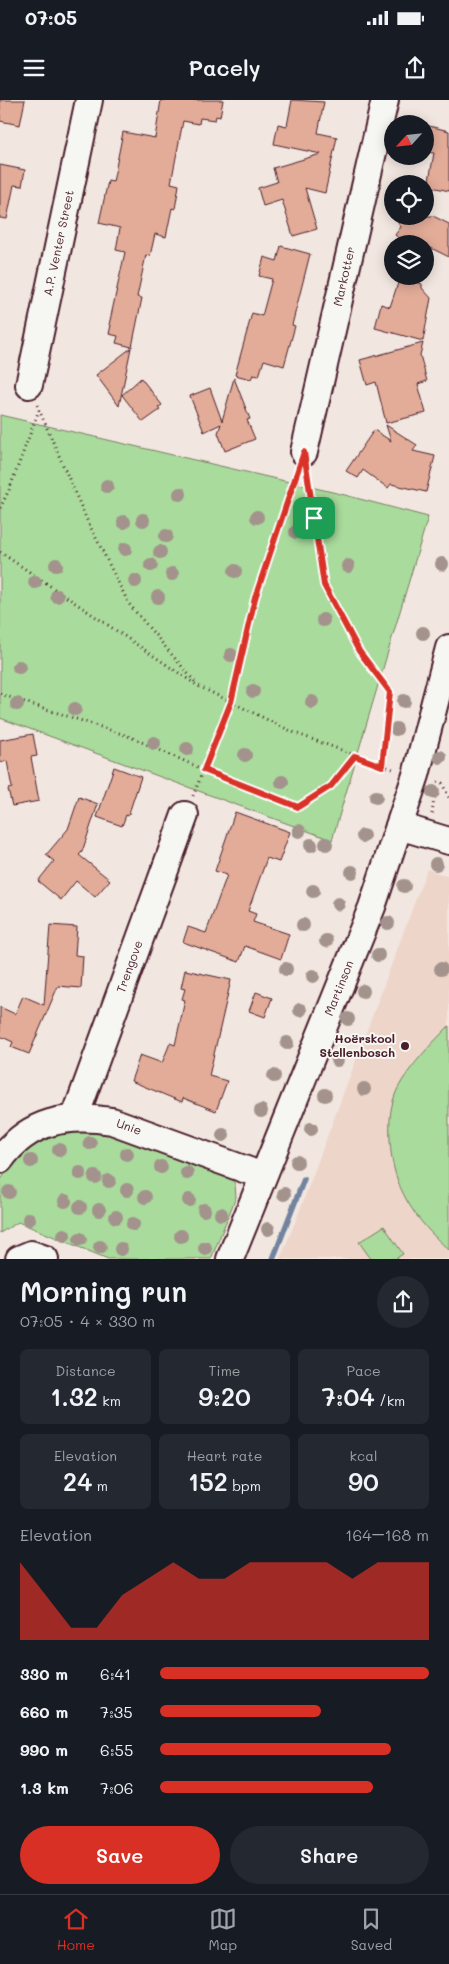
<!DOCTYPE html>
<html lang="en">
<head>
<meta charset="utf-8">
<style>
	:root { --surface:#171b24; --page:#242831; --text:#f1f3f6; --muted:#9ea1a6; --line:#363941; --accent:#d93025 }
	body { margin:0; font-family:Mali,sans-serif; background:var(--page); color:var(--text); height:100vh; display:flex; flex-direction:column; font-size:19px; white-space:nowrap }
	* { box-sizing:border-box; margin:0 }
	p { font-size:16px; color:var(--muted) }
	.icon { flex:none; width:28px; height:28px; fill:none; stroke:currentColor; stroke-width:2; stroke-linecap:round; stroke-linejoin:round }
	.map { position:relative; height:1159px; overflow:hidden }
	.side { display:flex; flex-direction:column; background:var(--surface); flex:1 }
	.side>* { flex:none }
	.needle { width:32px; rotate:243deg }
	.buttons { position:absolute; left:384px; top:15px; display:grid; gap:10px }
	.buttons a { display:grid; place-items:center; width:50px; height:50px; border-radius:50%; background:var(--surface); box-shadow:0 2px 12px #0003; font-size:25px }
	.pin { position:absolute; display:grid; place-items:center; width:42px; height:42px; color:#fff; margin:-21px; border-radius:10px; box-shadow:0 2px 8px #0006 }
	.round { display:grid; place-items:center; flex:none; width:52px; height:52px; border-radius:26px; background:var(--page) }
	.headline { display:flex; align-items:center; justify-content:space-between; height:85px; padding:0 20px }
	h1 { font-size:28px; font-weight:600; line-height:38px }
	.stats { display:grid; grid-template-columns:repeat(3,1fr); gap:8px; height:85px; padding:5px 20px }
	.stats div { display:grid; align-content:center; border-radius:8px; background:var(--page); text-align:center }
	.stats b { font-size:25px; font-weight:600 }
	.stats small { font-size:14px; font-weight:400 }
	.stats p { font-size:14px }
	.chart { height:140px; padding:10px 20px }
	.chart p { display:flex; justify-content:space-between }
	.chart svg { width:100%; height:90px; margin-top:5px; fill:var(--accent); opacity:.7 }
	.cta { display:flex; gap:10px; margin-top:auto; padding:10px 20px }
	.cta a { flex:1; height:58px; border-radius:30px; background:var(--accent); color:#fff; font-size:20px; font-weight:600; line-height:58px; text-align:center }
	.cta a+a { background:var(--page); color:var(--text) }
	ul { padding:0 20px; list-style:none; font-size:16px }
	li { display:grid; grid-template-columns:80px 60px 1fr; align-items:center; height:38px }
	li i { height:12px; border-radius:6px; background:var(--accent) }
	.status { display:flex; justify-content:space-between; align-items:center; height:35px; padding:0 25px; background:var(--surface); direction:ltr }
	.status svg { height:14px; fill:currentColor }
	header { display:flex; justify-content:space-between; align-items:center; height:65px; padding:0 20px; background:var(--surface); font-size:22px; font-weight:600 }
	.dock { display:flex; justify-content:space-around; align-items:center; height:70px; border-top:1px solid var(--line); background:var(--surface); font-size:14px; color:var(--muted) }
	.dock a { display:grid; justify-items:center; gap:2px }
	.dock .on { color:var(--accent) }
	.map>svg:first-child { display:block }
</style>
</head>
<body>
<div class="status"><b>07:05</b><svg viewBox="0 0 49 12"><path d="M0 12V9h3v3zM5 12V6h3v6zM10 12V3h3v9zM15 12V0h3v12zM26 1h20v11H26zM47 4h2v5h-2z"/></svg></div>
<header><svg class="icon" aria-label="menu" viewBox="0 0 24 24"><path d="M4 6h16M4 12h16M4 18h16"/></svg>Pacely<svg class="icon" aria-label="share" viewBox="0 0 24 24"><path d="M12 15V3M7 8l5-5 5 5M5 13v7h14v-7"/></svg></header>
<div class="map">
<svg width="449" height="1159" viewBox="0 0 449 1159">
	<rect width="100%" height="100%" fill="#f2e7e0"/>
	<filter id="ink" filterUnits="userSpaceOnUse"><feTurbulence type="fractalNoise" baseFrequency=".02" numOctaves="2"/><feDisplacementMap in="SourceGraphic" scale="10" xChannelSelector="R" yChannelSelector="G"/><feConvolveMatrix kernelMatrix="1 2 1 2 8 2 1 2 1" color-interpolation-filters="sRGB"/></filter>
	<g filter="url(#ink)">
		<path fill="#edd5ca" d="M427 769 449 777V1159H280L298 1115Z"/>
		<path fill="#a9db9c" stroke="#7a7d64" d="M0 315 341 394 428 417 332 740 0 618Z
			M449 926V1150C414 1119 392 1087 390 1040 389 1021 390 1004 398 988 409 967 432 943 449 926Z
			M64 1030 106 1031 230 1076 235 1084 236 1097 211 1159H108L18 1122 0 1133V1082C15 1054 35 1040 64 1030Z
			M384 1126 403 1154 395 1159H371L359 1142Z"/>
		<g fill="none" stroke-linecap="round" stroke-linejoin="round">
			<path stroke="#72839f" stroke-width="5.5" d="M273 1159 304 1079"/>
		</g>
		<path fill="#e2ac98" stroke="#4a1f2b" d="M0 0H25L20 25 0 21Z
			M161 0H223L220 17 216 16 215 20 200 18 199 24 183 21 171 83 179 85 175 109 172 108 166 137 155 134 150 156 146 155 137 197 142 198 132 247 116 243 118 236 109 234 111 225H109L125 152 116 150 120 128 99 123 108 81 113 82 123 32 155 38Z
			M292 0 324 2 318 33 337 37 325 93 305 88 317 129 293 136 282 100 263 106 258 88 277 82 273 68 321 54 274 44 278 24 287 26Z
			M425 25 449 31V91L428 86 434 53 425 52Z
			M0 65 25 70 22 86 14 85 7 119 0 118Z
			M393 116H433L449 124V157L415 140 411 144H406L395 135 401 127Z
			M281 146 310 154 292 225 295 226 284 266 264 260 259 276 253 275 251 279 235 275 252 213 262 216 272 179 259 176 264 157 277 161Z
			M400 177 422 184V188L431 198 423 241 375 228 381 204 390 207Z
			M423 243 420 255 427 281 418 284 426 313 386 323 376 282 367 285 360 260Z
			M131 248 119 306 96 275Z
			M141 278 162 305 158 308 160 310 143 322 122 295Z
			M234 278 250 319 247 320 255 339 225 351 218 333 221 324 204 332 190 296 210 288 222 321Z
			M386 325 417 345 413 351 435 356 426 392 391 384 388 388 363 370 358 378 346 371 374 330 391 341Z
			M33 634 37 656 31 657 39 701 12 706 8 689 12 688 7 661 0 663V640Z
			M114 667 141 677 128 716 126 715 122 726 97 717Z
			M79 697 98 704 82 752 79 755 110 780 95 797 76 781 61 800 38 781 54 761 46 755 68 729Z
			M235 712 290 732 279 762 267 758 248 811 256 814 253 822 289 834 281 859 245 846 239 862 183 842 188 827 206 833 227 775 215 771Z
			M50 825 77 827 75 855 83 856 81 888 58 886 29 954 11 947 13 942 0 936V907L15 914 23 896 44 905Z
			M185 870 231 880 209 976 227 981 216 1011 183 998 182 1002 131 981 140 955 162 963 170 943 175 945 185 900 182 899 185 889 181 888Z
			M256 892 272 898 265 917 249 911Z"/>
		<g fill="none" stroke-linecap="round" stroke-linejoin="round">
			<defs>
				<g id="minor">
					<path id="s1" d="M29 285 89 0"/>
					<path id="s2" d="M304 352 385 0"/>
					<path d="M399 726 449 741"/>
					<path id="s3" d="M75 1017 185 715"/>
					<path id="s4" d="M0 1060C29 1020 67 1014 112 1021L263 1076"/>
					<path d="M19 1159 31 1154 45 1159"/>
					<path id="s5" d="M230 1159 372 807 416 675 449 548"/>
				</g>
			</defs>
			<use href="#minor" stroke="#4a1f2b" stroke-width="30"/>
			<path stroke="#4a1f2b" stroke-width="3" stroke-dasharray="1 4" stroke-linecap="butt" d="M37 305 86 418 129 504 195 582
				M307 373 323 485 359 551 390 593 382 666
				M0 408 9 390 39 310
				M0 452 198 586 295 633 393 669
				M0 594 128 636 227 680 297 707 331 686 355 656
				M437 682 442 683 449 698
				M193 696 231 602 255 498 298 372
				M432 714 435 691"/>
			<use href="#minor" stroke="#f6f6f2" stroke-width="26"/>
		</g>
		<g fill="#a3938c">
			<circle cx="107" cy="386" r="7"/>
			<circle cx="180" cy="394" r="7"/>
			<circle cx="257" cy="417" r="7"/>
			<circle cx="143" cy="420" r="7"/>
			<circle cx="124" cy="422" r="7"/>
			<circle cx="296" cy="432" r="7"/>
			<circle cx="166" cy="436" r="7"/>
			<circle cx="125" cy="449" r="7"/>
			<circle cx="160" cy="452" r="7"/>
			<circle cx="442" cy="464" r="7"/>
			<circle cx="56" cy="465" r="7"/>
			<circle cx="151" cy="465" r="7"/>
			<circle cx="348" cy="466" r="7"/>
			<circle cx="235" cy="471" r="7"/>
			<circle cx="172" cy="474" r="7"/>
			<circle cx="135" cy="481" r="7"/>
			<circle cx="35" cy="482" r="7"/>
			<circle cx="57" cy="496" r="7"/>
			<circle cx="158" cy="497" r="7"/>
			<circle cx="323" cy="520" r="7"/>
			<circle cx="423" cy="533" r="7"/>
			<circle cx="231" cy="555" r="7"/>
			<circle cx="19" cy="567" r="7"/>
			<circle cx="253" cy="591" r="7"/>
			<circle cx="404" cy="601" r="7"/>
			<circle cx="312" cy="602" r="7"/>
			<circle cx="17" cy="604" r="7"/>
			<circle cx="75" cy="609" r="7"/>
			<circle cx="396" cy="629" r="7"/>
			<circle cx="154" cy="643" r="7"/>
			<circle cx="187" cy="649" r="7"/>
			<circle cx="245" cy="655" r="7"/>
			<circle cx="440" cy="657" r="7"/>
			<circle cx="282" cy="682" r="7"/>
			<circle cx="433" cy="692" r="7"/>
			<circle cx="376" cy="697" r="7"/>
			<circle cx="299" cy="731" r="7"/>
			<circle cx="363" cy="736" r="7"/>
			<circle cx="326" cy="744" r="7"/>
			<circle cx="311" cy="745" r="7"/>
			<circle cx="436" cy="764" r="7"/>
			<circle cx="352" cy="772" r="7"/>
			<circle cx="404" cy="786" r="7"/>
			<circle cx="313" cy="791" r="7"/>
			<circle cx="338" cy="804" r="7"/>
			<circle cx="388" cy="823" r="7"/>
			<circle cx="303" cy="825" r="7"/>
			<circle cx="326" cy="841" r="7"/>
			<circle cx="378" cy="855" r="7"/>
			<circle cx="286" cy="869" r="7"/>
			<circle cx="441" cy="869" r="7"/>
			<circle cx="313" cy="876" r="7"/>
			<circle cx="363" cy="891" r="7"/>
			<circle cx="300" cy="910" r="7"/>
			<circle cx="348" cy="919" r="7"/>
			<circle cx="287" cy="943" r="7"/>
			<circle cx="337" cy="960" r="7"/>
			<circle cx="274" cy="976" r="7"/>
			<circle cx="364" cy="989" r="7"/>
			<circle cx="325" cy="995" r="7"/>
			<circle cx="261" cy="1011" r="7"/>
			<circle cx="311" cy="1029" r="7"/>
			<circle cx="223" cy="1035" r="7"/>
			<circle cx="90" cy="1043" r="7"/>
			<circle cx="59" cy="1050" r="7"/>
			<circle cx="127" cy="1054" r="7"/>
			<circle cx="31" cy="1061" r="7"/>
			<circle cx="297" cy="1062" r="7"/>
			<circle cx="161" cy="1067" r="7"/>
			<circle cx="80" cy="1073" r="7"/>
			<circle cx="187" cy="1073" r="7"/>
			<circle cx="95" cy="1077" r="7"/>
			<circle cx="109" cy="1081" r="7"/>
			<circle cx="127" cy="1090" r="7"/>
			<circle cx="9" cy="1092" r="7"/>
			<circle cx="284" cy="1094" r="7"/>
			<circle cx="145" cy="1097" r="7"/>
			<circle cx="189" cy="1100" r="7"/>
			<circle cx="65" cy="1101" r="7"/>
			<circle cx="80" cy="1107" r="7"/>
			<circle cx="99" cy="1110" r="7"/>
			<circle cx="204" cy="1110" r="7"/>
			<circle cx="221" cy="1114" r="7"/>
			<circle cx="116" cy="1117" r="7"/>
			<circle cx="29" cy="1119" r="7"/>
			<circle cx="133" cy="1124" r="7"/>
			<circle cx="268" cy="1129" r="7"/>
			<circle cx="64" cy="1135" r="7"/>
			<circle cx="181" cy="1136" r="7"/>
			<circle cx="80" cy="1139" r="7"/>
			<circle cx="100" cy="1147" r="7"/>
			<circle cx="205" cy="1148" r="7"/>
			<circle cx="121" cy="1149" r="7"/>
		</g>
	</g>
	<g fill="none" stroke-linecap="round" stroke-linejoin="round" filter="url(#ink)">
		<defs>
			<path id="route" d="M304 352 324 485 359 551 390 592 382 666 355 656 331 686 298 707 204 670 231 602 255 498Z"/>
		</defs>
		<use href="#route" stroke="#fff" stroke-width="10"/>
		<use href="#route" stroke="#d93025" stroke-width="6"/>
	</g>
	<circle fill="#4a1f2b" stroke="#f6f6f2" stroke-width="2" cx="405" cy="946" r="5"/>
	<g text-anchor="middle" stroke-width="4" stroke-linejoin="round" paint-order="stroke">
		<g font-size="12" fill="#4a1f2b" stroke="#f6f6f2">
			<text dy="4" stroke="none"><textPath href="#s1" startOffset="145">A.P. Venter Street</textPath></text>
			<text dy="4" stroke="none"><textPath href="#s2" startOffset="180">Markotter</textPath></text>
			<text dy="4" stroke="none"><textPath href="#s3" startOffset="160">Trengove</textPath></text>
			<text dy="4" stroke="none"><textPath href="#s5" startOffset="292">Martinson</textPath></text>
			<text dy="4" stroke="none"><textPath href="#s4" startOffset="144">Unie</textPath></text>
		</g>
		<g font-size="12" font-weight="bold" fill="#4a1f2b" stroke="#f6f6f2" text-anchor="end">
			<text x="395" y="943">Hoërskool<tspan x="395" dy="14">Stellenbosch</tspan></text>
		</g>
	</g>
</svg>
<div class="buttons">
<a><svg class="needle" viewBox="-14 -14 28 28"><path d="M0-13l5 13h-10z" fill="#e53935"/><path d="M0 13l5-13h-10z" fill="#9ea1a6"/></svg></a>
<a><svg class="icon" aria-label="locate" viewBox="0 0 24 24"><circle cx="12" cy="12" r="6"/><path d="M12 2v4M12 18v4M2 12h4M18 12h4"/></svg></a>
<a><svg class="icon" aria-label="layers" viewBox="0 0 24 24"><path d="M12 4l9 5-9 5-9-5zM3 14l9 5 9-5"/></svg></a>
</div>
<div class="pin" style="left:314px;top:418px;background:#1e9e55"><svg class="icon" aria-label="arrive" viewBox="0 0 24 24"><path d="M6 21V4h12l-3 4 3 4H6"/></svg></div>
</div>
<section class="side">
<div class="headline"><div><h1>Morning run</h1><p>07:05 · 4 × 330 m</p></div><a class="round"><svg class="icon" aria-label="share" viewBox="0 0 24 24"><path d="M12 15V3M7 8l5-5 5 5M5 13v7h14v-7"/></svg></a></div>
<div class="stats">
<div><p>Distance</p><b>1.32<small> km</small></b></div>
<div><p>Time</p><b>9:20</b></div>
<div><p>Pace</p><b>7:04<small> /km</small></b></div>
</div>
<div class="stats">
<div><p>Elevation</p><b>24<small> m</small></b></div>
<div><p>Heart rate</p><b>152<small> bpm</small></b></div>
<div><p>kcal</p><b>90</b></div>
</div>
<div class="chart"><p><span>Elevation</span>164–168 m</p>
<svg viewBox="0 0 160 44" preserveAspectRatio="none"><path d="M0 44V6L10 22L20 38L30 38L40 22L50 14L60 6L70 14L80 14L90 6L100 6L110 6L120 6L130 14L140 6L150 6L160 6V44z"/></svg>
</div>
<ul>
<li><b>330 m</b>6:41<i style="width:100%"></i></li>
<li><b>660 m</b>7:35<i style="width:60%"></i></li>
<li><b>990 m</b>6:55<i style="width:86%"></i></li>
<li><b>1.3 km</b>7:06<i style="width:79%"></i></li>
</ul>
<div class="cta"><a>Save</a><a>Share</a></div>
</section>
<nav class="dock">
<a class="on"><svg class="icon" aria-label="home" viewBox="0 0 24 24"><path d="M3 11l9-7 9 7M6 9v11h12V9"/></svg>Home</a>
<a><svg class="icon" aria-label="map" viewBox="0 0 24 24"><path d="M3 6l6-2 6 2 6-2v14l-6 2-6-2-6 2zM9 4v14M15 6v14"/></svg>Map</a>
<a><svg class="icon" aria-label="saved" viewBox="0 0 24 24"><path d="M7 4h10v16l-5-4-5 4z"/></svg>Saved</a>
</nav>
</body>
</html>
